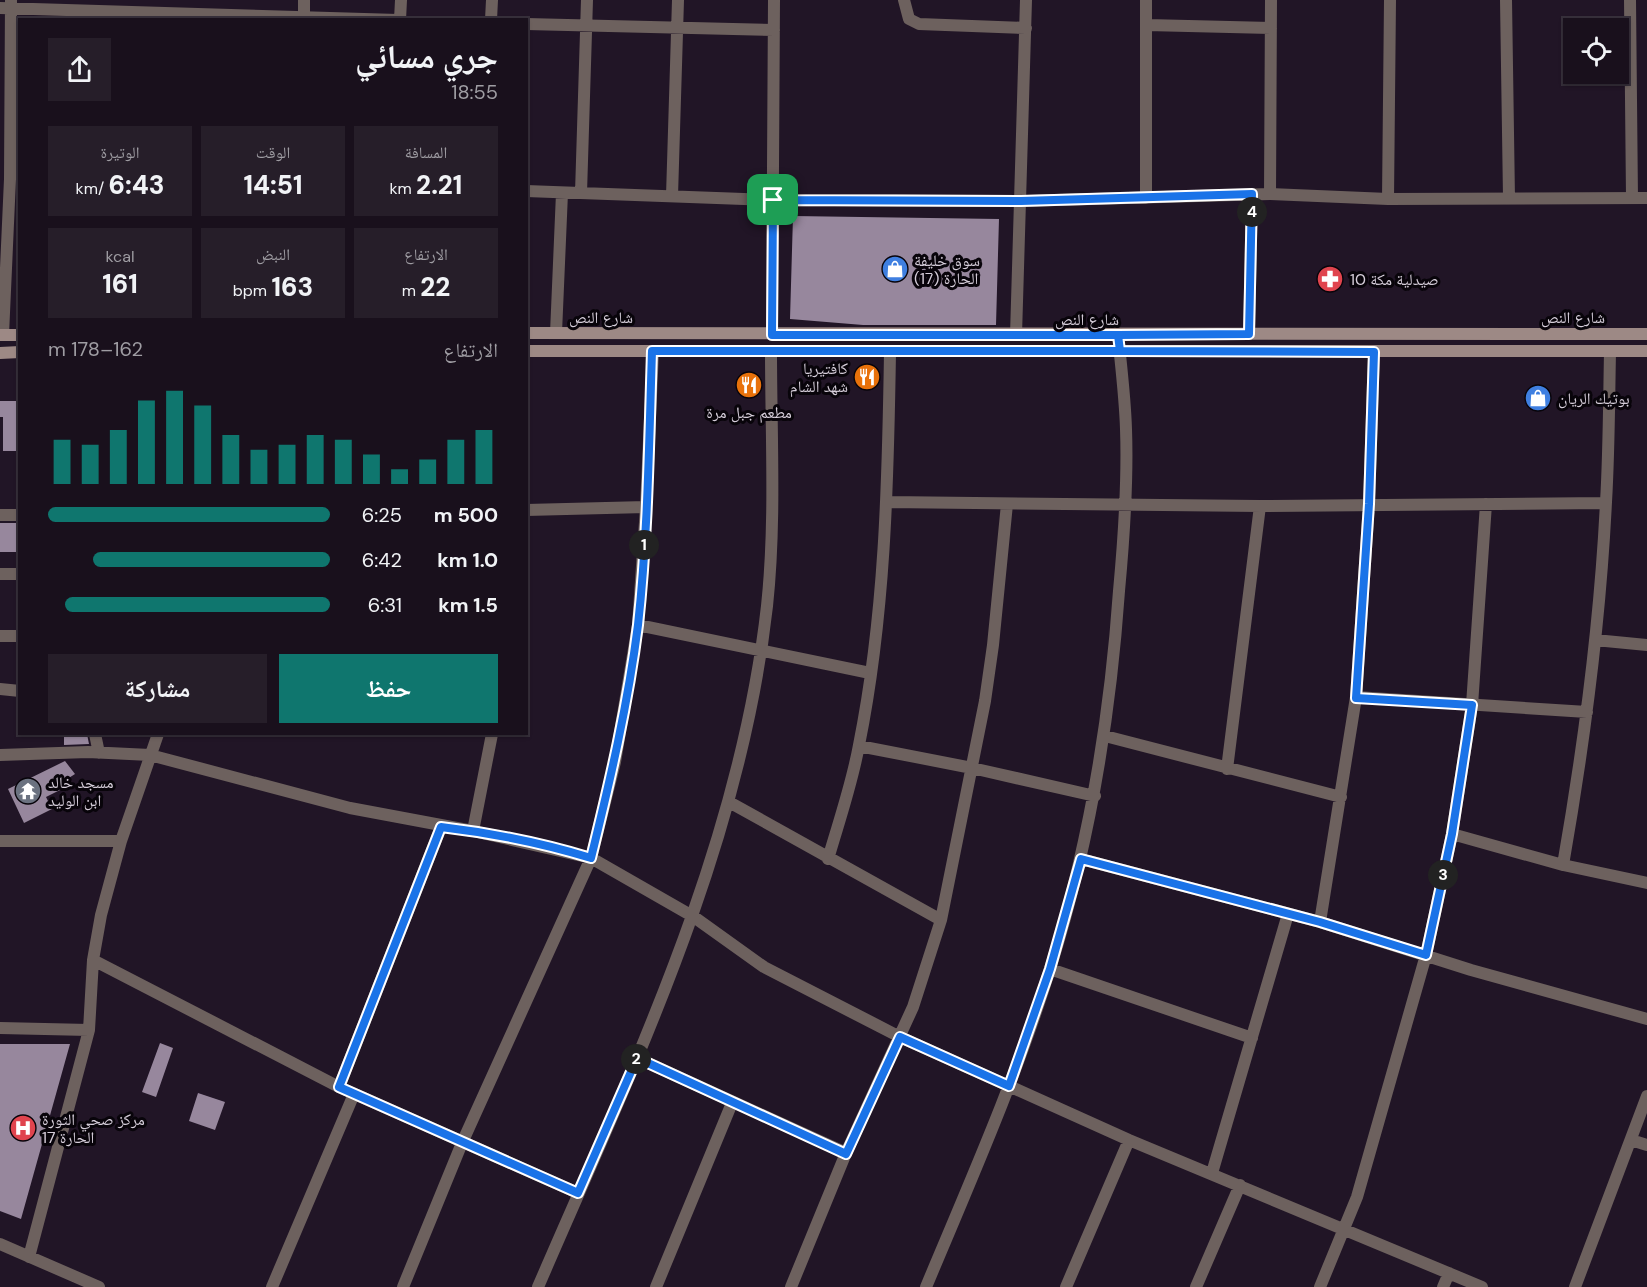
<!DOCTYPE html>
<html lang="ar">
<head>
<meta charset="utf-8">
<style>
	:root { --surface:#19101c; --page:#261e29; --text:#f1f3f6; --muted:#9f9da3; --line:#37303b; --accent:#0f766e }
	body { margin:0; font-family:"DM Sans","Noto Naskh Arabic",sans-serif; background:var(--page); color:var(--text); direction:rtl; height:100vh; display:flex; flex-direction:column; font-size:22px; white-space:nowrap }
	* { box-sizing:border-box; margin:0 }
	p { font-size:20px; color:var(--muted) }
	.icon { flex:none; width:33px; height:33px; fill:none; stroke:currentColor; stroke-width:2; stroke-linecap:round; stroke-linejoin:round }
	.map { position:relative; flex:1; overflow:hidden; direction:ltr }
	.panel { position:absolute; left:18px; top:18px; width:510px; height:717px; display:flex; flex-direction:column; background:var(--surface); border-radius:0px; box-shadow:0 2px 4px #0004,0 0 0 2px var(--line); direction:rtl }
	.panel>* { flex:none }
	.buttons { position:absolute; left:1563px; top:18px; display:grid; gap:12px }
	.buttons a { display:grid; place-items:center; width:66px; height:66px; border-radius:0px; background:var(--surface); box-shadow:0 2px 4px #0004,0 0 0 2px var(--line); font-size:30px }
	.pin { position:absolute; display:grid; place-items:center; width:51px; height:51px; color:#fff; margin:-26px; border-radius:12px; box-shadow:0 3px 9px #0006 }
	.km { position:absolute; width:30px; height:30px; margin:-15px; border-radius:50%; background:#222; color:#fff; font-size:16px; line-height:30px; text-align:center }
	.round { display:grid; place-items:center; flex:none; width:63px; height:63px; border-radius:0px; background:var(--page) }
	.head { display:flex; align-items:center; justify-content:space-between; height:102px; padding:0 30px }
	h1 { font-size:33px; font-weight:800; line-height:45px }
	.metrics { display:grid; grid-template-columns:repeat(3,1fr); gap:9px; height:102px; padding:6px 30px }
	.metrics div { display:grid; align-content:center; border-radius:0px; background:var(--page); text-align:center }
	.metrics b { font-size:26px; font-weight:800 }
	.metrics small { font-size:16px; font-weight:400 }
	.metrics p { font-size:16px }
	.chart { height:168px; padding:12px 30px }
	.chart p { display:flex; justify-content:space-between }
	.chart svg { width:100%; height:108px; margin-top:6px; stroke:var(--accent); stroke-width:6 }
	.button { display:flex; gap:12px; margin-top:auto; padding:12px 30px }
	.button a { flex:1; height:69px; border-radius:0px; background:var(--accent); color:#fff; font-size:24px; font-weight:800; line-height:69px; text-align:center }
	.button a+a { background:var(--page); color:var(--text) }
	ul { padding:0 30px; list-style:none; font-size:20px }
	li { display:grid; grid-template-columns:96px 72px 1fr; align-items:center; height:45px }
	li i { height:15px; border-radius:8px; background:var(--accent) }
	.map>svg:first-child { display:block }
</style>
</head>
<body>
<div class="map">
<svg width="1647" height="1287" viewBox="0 0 1647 1287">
	<rect width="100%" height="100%" fill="#211526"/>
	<path fill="#97879d" d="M793 216 999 219 996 325H863L790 319Z
		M0 401H16V416L20 415V451H3V417H0Z
		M0 523H20V552H0Z
		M64 734H87L89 744 64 745Z
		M65 761 75 774 61 783 64 788 46 797 52 809 24 823 8 789Z
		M160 1043 173 1048 156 1097 142 1092Z
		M0 1044H70L21 1219 0 1211Z
		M198 1093 225 1102 215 1130 189 1121Z"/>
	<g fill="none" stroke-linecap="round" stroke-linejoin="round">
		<path stroke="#6d615e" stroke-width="12" d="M304 0V20
			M904 0 909 19 919 24 1026 28
			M1506 0 1509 198
			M1630 0 1632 198
			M0 8 398 20
			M400 20 401 0
			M491 20 492 0
			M526 24 774 30
			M1147 25 1271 28
			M526 191 773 200 1021 201 1270 194 1388 199 1647 198
			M581 193 587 0
			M1270 194 1271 0
			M672 196 678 0
			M1146 198V0
			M1388 199 1390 0
			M556 333 562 193
			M1249 334 1252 194
			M3 335 10 179 11 0
			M772 335 774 0
			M1016 335 1026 0
			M888 502 1260 506 1606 503
			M526 510 646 507
			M0 515H20
			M0 574H20
			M638 625 870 673
			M0 636H20
			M1595 640 1647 645
			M0 689 20 691
			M1356 697 1587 712
			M95 734 99 753
			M1105 736 1341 797
			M859 746 972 768 1095 796
			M0 755 88 752 150 755 350 808 473 831 591 858 694 917 764 967 900 1037 1129 1140 1482 1287
			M1227 769 1260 506
			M729 802 941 920
			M473 831 492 734
			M1452 834 1563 865 1647 883
			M0 841H121
			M828 859C839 821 852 784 859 745 885 616 888 483 890 352
			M1081 859 1320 922 1471 970 1647 1019
			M1563 865C1584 745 1600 624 1606 502 1609 452 1609 402 1610 352
			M1320 922 1356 697 1369 504 1374 352
			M93 960 339 1087 578 1193
			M1050 969 1252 1038
			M0 1028 89 1030
			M637 1058 846 1153
			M339 1087 441 827
			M1631 1140 1647 1145
			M1212 1173 1288 914
			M0 1244 99 1287
			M29 1257 89 1030 93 960 101 915 121 841 158 734
			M272 1287 354 1094
			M403 1287 462 1143 591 858 615 762 638 625 646 507 653 351
			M538 1287C633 1067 740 847 767 606 776 522 771 435 771 351
			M656 1287 732 1103
			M791 1287 846 1153 913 1007 941 920 985 701 993 645 1007 504
			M926 1287C970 1182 1016 1078 1050 969 1089 846 1110 720 1119 591 1124 537 1128 483 1126 429 1125 397 1121 366 1118 335
			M1066 1287 1129 1140
			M1196 1287 1240 1185
			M1320 1287 1357 1197 1426 955 1452 834 1472 705 1486 504
			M1443 1287 1449 1273
			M1575 1287 1647 1096"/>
		<path stroke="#9d8985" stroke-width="12" d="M526 333 1647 334
			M0 335H20
			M526 351H1647
			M0 353 20 352"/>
	</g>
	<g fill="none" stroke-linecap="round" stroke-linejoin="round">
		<defs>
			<path id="route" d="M773 200 772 335H1118L1120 351H652C649 442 648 534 638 625 628 704 610 781 591 858 542 843 492 833 441 827L339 1087 578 1193 637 1058 846 1154 900 1037 1009 1086 1050 969 1081 859 1320 922 1426 955 1452 834 1472 705 1356 698 1369 504 1374 352 1120 351 1118 335 1249 334 1252 194 1021 201 773 200"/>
		</defs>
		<use href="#route" stroke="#fff" stroke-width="12"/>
		<use href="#route" stroke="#1a73e8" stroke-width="8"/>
	</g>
	<defs>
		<symbol id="shop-disc" viewBox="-11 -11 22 22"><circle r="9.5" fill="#3f7fe0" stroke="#08040a"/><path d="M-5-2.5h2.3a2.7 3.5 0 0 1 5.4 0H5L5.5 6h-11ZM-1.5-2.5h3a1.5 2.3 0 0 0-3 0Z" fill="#fff"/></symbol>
		<symbol id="pharmacy-disc" viewBox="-11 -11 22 22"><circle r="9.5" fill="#e0444e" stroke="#08040a"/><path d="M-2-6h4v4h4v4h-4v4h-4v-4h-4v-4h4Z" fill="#fff"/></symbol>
		<symbol id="restaurant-disc" viewBox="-11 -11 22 22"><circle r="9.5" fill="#e8710a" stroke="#08040a"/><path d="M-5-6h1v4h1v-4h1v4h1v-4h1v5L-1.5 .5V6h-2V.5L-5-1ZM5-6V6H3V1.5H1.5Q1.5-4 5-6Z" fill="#fff"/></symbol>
		<symbol id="temple-disc" viewBox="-11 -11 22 22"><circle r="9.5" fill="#6b7280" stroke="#08040a"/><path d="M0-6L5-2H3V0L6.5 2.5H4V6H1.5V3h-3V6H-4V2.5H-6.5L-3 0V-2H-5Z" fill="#fff"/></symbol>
		<symbol id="hospital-disc" viewBox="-11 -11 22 22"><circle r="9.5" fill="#e0444e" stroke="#08040a"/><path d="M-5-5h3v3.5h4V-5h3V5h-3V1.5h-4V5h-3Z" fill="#fff"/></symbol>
	</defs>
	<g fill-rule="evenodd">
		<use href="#shop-disc" x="880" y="254" width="30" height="30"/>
		<use href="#pharmacy-disc" x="1315" y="264" width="30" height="30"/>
		<use href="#restaurant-disc" x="852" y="362" width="30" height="30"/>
		<use href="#restaurant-disc" x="734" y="370" width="30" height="30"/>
		<use href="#shop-disc" x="1523" y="383" width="30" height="30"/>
		<use href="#temple-disc" x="13" y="776" width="30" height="30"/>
		<use href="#hospital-disc" x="8" y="1113" width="30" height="30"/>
	</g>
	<g text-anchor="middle" stroke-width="6" stroke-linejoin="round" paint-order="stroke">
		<g font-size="16" fill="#d6ceda" stroke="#08040a" text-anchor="start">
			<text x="914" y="266">سوق خليفة<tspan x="914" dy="18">الحارة (17)</tspan></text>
			<text x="1350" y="285">صيدلية مكة 10</text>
			<text x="848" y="374" text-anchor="end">كافتيريا<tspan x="848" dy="18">شهد الشام</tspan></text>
			<text x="1558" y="404">بوتيك الريان</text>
			<text x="749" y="418" text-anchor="middle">مطعم جبل مرة</text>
			<text x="48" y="788">مسجد خالد<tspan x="48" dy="18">ابن الوليد</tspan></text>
			<text x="42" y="1125">مركز صحي الثورة<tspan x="42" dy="18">الحارة 17</tspan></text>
		</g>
		<g font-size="16" fill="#d6ceda" stroke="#08040a">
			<text x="601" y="323">شارع النص</text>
			<text x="1573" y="323">شارع النص</text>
			<text x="1087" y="325">شارع النص</text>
		</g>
	</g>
</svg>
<div class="buttons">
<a><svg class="icon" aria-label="locate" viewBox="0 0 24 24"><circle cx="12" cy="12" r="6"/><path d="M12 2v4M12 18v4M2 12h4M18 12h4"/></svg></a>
</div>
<div class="pin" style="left:773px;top:200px;background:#1e9e55"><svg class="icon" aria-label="arrive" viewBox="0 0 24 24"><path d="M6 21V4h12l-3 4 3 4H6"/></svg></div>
<b class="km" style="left:644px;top:545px">1</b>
<b class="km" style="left:636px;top:1059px">2</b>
<b class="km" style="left:1443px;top:875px">3</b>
<b class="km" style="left:1252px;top:212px">4</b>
<section class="panel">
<div class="head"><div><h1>جري مسائي</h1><p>18:55</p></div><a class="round"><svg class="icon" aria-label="share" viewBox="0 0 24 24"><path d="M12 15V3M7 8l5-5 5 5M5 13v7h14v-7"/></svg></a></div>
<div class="metrics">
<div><p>المسافة</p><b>2.21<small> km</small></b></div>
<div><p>الوقت</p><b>14:51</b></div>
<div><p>الوتيرة</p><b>6:43<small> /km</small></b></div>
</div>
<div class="metrics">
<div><p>الارتفاع</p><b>22<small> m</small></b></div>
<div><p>النبض</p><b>163<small> bpm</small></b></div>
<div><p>kcal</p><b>161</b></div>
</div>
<div class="chart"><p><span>الارتفاع</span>162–178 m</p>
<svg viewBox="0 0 160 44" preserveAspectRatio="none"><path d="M5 44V26M15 44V28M25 44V22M35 44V10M45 44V6M55 44V12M65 44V24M75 44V30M85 44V28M95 44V24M105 44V26M115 44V32M125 44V38M135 44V34M145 44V26M155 44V22"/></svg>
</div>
<ul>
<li><b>500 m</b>6:25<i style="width:100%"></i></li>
<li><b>1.0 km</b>6:42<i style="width:84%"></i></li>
<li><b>1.5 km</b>6:31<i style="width:94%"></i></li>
</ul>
<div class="button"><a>حفظ</a><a>مشاركة</a></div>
</section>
</div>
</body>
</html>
